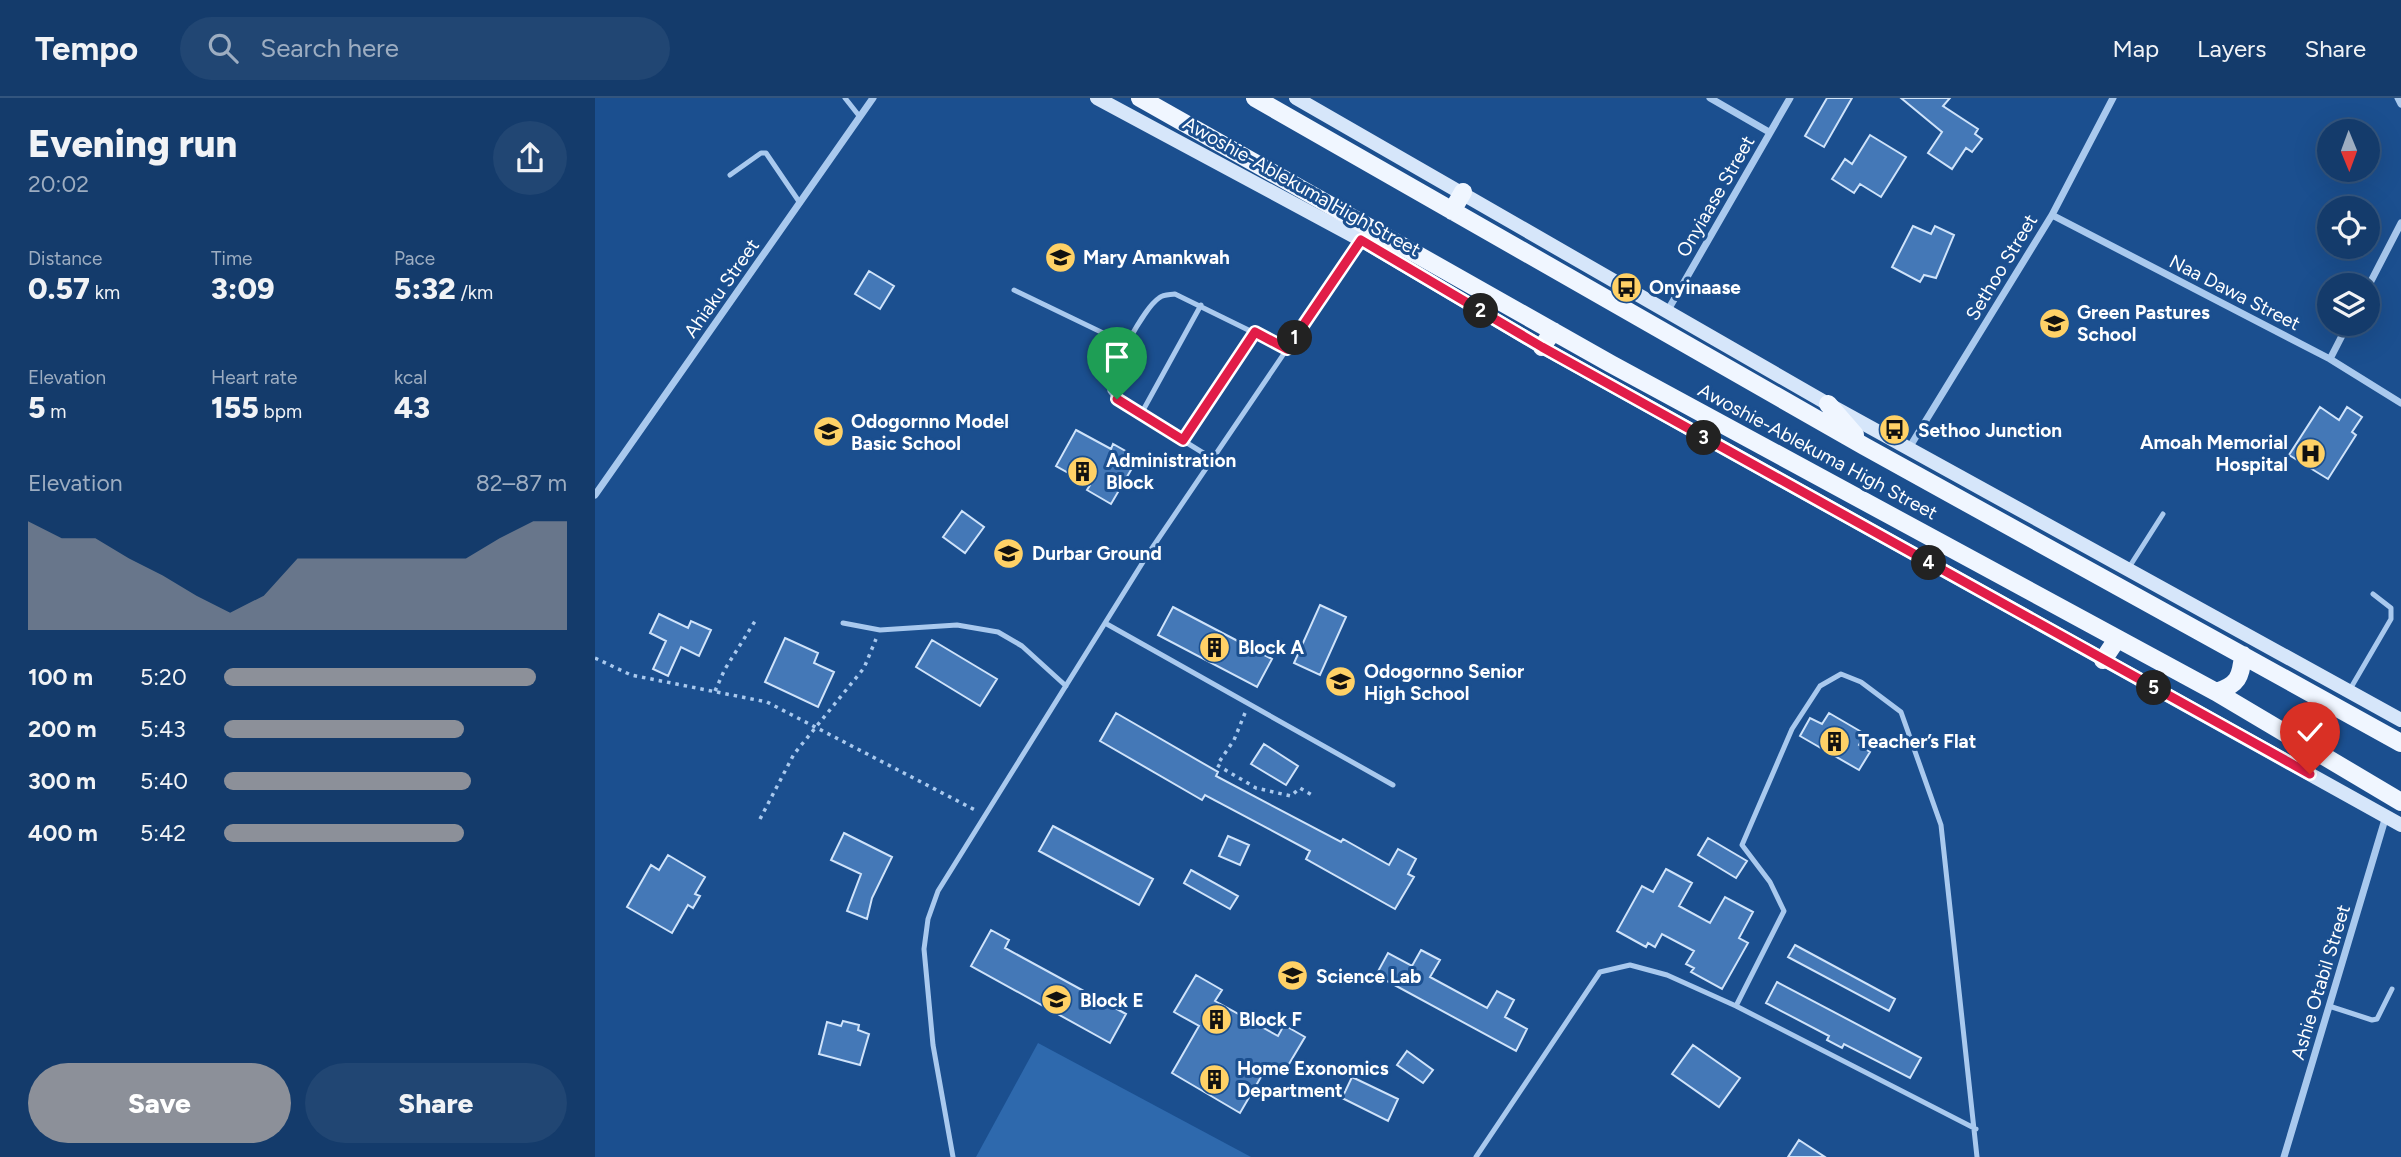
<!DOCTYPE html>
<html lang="en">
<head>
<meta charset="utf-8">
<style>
	:root { --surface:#143b6b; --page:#214673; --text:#f1f3f6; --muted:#9dadc1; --line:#33557e; --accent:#8c9099 }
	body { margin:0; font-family:Figtree,sans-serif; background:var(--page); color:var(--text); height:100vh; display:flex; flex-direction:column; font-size:26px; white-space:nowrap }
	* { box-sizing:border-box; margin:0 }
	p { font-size:23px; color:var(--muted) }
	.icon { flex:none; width:38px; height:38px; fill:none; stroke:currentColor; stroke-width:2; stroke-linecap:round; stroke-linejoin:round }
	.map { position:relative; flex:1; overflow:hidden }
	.details { display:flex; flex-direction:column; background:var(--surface); width:595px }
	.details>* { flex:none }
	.needle { width:46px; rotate:179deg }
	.fabs { position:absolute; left:1722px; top:21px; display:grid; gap:14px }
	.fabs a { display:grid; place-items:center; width:63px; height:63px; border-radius:50%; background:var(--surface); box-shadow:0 7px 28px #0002,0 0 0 2px var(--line); font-size:35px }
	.pin { position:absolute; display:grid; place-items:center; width:60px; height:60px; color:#fff; margin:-72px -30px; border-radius:50% 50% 50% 0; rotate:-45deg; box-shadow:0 0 7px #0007 }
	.pin .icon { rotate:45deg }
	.km { position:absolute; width:35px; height:35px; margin:-18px; border-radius:50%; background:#222; color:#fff; font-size:19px; line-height:35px; text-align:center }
	.round { display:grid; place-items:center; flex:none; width:74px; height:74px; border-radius:37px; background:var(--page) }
	.summary { display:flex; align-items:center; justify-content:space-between; height:119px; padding:0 28px }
	h1 { font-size:38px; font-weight:800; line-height:52px }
	.metrics { display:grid; grid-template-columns:repeat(3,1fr); gap:10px; height:119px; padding:7px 28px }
	.metrics div { display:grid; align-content:center }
	.metrics b { font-size:30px; font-weight:800 }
	.metrics small { font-size:19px; font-weight:400 }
	.metrics p { font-size:19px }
	.chart { height:196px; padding:14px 28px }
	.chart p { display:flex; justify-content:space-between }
	.chart svg { width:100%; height:126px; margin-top:7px; fill:var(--accent); opacity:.7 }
	.action { display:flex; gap:14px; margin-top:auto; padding:14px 28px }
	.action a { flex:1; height:80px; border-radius:42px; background:var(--accent); color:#fff; font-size:28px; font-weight:800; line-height:80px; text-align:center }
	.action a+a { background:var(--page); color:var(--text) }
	ul { padding:0 28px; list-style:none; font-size:23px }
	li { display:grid; grid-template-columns:112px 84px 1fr; align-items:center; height:52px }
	li i { height:18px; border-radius:9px; background:var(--accent) }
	header { display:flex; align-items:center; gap:42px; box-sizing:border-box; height:98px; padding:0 35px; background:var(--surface); border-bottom:2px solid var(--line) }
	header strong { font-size:33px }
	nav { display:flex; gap:38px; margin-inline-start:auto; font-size:24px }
	.search { width:490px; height:63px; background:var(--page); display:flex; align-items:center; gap:18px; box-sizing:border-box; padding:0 24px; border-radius:38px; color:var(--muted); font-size:26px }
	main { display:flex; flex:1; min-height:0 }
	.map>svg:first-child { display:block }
</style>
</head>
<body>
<header>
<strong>Tempo</strong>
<div class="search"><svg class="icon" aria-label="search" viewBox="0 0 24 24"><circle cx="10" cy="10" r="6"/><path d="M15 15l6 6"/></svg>Search here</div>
<nav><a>Map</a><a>Layers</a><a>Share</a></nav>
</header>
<main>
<section class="details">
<div class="summary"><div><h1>Evening run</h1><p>20:02</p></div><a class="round"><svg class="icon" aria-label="share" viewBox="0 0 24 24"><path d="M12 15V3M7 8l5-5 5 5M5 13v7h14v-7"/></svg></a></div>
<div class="metrics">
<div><p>Distance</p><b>0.57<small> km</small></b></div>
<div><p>Time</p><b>3:09</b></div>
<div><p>Pace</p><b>5:32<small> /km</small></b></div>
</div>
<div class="metrics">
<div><p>Elevation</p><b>5<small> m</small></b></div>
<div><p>Heart rate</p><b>155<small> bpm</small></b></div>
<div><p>kcal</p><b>43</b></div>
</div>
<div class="chart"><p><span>Elevation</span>82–87 m</p>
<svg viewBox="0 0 160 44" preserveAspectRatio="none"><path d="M0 44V6L10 12L20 12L30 19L40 25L50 32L60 38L70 32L80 19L90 19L100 19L110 19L120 19L130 19L140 12L150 6L160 6V44z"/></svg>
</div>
<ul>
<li><b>100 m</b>5:20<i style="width:91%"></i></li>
<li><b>200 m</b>5:43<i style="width:70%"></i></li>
<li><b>300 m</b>5:40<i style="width:72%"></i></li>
<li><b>400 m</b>5:42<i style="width:70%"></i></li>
</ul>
<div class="action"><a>Save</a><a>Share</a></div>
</section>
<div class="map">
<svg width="1806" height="1059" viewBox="0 0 1806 1059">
	<rect width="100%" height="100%" fill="#1b4f8f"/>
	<path fill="#2e69ad" d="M443 945 656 1059H381Z"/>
	<path fill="#4478b7" stroke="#cfe3fa" stroke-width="2" d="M1232 0H1257L1229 49 1210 38Z
		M1306 0H1355L1348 8 1383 31 1380 36 1387 41 1377 54 1371 50 1357 71 1333 55 1347 34Z
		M1275 37 1311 59 1286 99 1265 86 1259 95 1237 81 1250 61 1257 66Z
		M1318 128 1336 136 1340 128 1359 137 1341 180 1329 177 1325 184 1297 169Z
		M274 173 299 188 285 211 260 196Z
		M1725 309 1744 322 1752 309 1767 319 1757 334 1761 337 1733 381 1694 357Z
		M481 332 516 351 518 346 543 360 516 406 492 392 495 387 461 368Z
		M367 413 389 429 370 455 348 439Z
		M725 507 751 519 725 577 699 565Z
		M578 509 677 561 662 589 563 537Z
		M64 516 93 530 96 523 116 532 104 558 86 549 73 578 58 571 71 543 55 535Z
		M190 540 223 555 219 565 239 574 223 609 170 584Z
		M337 542 402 581 385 608 321 569Z
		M521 615 623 674 621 678 746 744 748 741 794 767 803 751 821 761 813 776 819 779 800 811 711 761 715 753 610 697 607 702 505 643Z
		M1234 615 1270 636 1264 647 1275 654 1264 672 1205 638 1215 620 1227 626Z
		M669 646 703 668 691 687 656 666Z
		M458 728 558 781 544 807 444 753Z
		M249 735 297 759 277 800 272 821 252 813 266 776 236 762Z
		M633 738 654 747 645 767 624 758Z
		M1113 740 1152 763 1141 780 1103 757Z
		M73 757 110 779 100 796 105 798 98 810 93 807 77 835 32 809 56 767 64 772Z
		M1071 771 1097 785 1084 808 1115 825 1130 799 1158 814 1144 840 1153 845 1127 891 1096 874 1099 870 1091 866 1099 853 1067 836 1060 849 1053 845 1051 849 1022 833 1047 788 1058 794Z
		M596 772 643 798 635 811 589 785Z
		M396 832 414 842 410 850 531 916 515 945 376 868Z
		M1200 847 1300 901 1294 913 1193 859Z
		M826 852 845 862 835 879 892 910 902 893 919 902 910 919 932 931 921 953 781 877 793 855 817 868Z
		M601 877 627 892 620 903 683 938 689 927 710 939 688 976 673 967 645 1015 577 975 604 928 579 914Z
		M1182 884 1326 960 1315 980 1249 946 1247 950 1232 942 1234 938 1171 905Z
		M248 923 264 927 263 932 274 936 265 967 224 956 232 924 246 928Z
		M1098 947 1145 980 1124 1009 1077 976Z
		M812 953 838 972 828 985 802 967Z
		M757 979 803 1001 793 1023 747 1000Z
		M1204 1042 1230 1059H1193Z"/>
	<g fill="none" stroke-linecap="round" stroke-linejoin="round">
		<path stroke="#a9c9ee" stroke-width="3.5" stroke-dasharray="3.5 5" stroke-linecap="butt" d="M0 560 36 577 172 604 382 713
			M120 593 130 571 162 520
			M650 615 639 642 622 667 661 690 696 698 705 690 717 697
			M165 721 199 656 269 570 281 541"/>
		<path stroke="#a9c9ee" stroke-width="5" d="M250 0 265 19
			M135 77 166 55H171L205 105
			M419 192 533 247
			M546 316 606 207
			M588 342 660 234
			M618 361 521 301 515 293C513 275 549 210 564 200 569 196 574 197 580 196L692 251
			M1533 471 1568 416
			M248 525 285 532 362 527 403 534 427 548 471 588
			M510 525 798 687
			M1754 593 1796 521V510L1778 496
			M1141 908 1189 813 1175 784 1147 747 1197 631 1225 588 1246 576 1266 584 1306 614 1346 727 1382 1059
			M1734 908 1777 922 1782 921 1797 891
			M358 1059 338 947 329 851 333 821 343 793 553 456 766 142
			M881 1059 1005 874 1035 867 1072 877 1141 908 1381 1031"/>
		<path stroke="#a9c9ee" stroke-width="7" d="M1115 0 1174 34
			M1803 0 1806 6
			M1457 117 1735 261 1806 305
			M1773 189 1806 125
			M1073 212 1195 0
			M1735 261 1753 226
			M1314 350 1457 117 1518 0
			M0 397 278 0
			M1689 1059 1791 718"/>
		<path stroke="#d6e6fa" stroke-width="14" d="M502 0 766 142 947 249 1806 727
			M701 0 1233 306 1806 622"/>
		<path stroke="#f0f6ff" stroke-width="18" d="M545 0 1016 266 1621 594 1806 704
			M660 0 1269 348 1806 645
			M857 113 868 94
			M947 249 958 233
			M1233 306 1260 337
			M1508 562 1522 541
			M1621 594C1643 587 1646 579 1648 557"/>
	</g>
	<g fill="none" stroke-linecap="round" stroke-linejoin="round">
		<defs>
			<path id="route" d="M522 301 588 342 660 234 692 251 766 142 947 249 1715 676"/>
		</defs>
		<use href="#route" stroke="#fff" stroke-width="14"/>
		<use href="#route" stroke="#e11d48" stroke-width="9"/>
	</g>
	<defs>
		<symbol id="school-disc" viewBox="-11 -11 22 22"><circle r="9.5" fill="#ffd166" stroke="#1b4f8f"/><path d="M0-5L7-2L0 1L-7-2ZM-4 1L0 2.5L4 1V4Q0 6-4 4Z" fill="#111"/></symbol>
		<symbol id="bus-disc" viewBox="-11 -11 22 22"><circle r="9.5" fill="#ffd166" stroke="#1b4f8f"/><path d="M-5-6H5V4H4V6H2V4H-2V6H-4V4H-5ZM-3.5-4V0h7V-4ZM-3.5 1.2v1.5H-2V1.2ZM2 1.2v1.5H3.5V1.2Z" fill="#111"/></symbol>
		<symbol id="hospital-disc" viewBox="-11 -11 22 22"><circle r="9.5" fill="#ffd166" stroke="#1b4f8f"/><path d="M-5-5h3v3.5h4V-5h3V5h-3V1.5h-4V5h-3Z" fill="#111"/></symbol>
		<symbol id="building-disc" viewBox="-11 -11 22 22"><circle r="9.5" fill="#ffd166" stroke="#1b4f8f"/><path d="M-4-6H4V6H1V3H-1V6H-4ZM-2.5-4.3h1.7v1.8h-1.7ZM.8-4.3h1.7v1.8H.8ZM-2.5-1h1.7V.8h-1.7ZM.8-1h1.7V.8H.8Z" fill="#111"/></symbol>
	</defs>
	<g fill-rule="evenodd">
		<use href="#school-disc" x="448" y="142" width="35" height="35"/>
		<use href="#bus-disc" x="1014" y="172" width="35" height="35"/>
		<use href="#school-disc" x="1442" y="208" width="35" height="35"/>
		<use href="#bus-disc" x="1282" y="314" width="35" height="35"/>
		<use href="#school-disc" x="216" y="316" width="35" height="35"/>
		<use href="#hospital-disc" x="1698" y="338" width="35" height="35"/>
		<use href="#building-disc" x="470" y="356" width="35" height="35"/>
		<use href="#school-disc" x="396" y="438" width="35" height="35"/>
		<use href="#building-disc" x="602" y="532" width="35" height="35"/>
		<use href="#school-disc" x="728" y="566" width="35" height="35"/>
		<use href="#building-disc" x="1222" y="626" width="35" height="35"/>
		<use href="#school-disc" x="680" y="860" width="35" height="35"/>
		<use href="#school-disc" x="444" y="884" width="35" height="35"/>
		<use href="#building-disc" x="604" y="904" width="35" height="35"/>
		<use href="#building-disc" x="602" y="964" width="35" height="35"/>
	</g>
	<g text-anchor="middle" stroke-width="6" stroke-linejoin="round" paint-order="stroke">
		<g font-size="19" fill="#fff" stroke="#1b4f8f">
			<text transform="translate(707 88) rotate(29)" y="7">Awoshie-Ablekuma High Street</text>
			<text transform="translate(1120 98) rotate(-60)" y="7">Onyiaase Street</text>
			<text transform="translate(1406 169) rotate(-59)" y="7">Sethoo Street</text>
			<text transform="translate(126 190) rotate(-55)" y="7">Ahiaku Street</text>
			<text transform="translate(1640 194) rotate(27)" y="7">Naa Dawa Street</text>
			<text transform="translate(1223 353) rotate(28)" y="7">Awoshie-Ablekuma High Street</text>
			<text transform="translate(1725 884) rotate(-73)" y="7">Ashie Otabil Street</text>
		</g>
		<g font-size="19" font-weight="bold" fill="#fff" stroke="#1b4f8f" text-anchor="start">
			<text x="488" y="166">Mary Amankwah</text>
			<text x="1054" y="196">Onyinaase</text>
			<text x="1482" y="221">Green Pastures<tspan x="1482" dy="22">School</tspan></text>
			<text x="256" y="330">Odogornno Model<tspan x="256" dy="22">Basic School</tspan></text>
			<text x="1323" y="339">Sethoo Junction</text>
			<text x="1693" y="351" text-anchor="end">Amoah Memorial<tspan x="1693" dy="22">Hospital</tspan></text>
			<text x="511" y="369">Administration<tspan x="511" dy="22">Block</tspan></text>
			<text x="437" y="462">Durbar Ground</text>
			<text x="643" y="556">Block A</text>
			<text x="769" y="580">Odogornno Senior<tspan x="769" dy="22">High School</tspan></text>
			<text x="1263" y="650">Teacher’s Flat</text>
			<text x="721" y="885">Science Lab</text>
			<text x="485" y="909">Block E</text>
			<text x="644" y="928">Block F</text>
			<text x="642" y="977">Home Exonomics<tspan x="642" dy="22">Department</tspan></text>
		</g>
	</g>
</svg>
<div class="fabs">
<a><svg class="needle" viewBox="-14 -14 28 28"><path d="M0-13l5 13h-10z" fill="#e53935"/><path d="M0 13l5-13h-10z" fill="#9dadc1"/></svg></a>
<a><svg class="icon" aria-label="locate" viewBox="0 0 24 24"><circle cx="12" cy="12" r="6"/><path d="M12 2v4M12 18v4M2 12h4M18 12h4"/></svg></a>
<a><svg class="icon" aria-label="layers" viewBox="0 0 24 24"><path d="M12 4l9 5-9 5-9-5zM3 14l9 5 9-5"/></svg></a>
</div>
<div class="pin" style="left:522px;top:301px;background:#1e9e55"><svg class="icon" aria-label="arrive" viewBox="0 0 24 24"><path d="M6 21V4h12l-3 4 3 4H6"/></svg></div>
<div class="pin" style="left:1715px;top:676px;background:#d93025"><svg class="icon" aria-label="check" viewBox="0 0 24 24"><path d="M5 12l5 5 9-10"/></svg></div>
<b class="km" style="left:700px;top:240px">1</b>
<b class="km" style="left:886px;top:213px">2</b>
<b class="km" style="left:1109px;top:340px">3</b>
<b class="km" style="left:1334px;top:465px">4</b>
<b class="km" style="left:1559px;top:590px">5</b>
</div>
</main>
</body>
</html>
